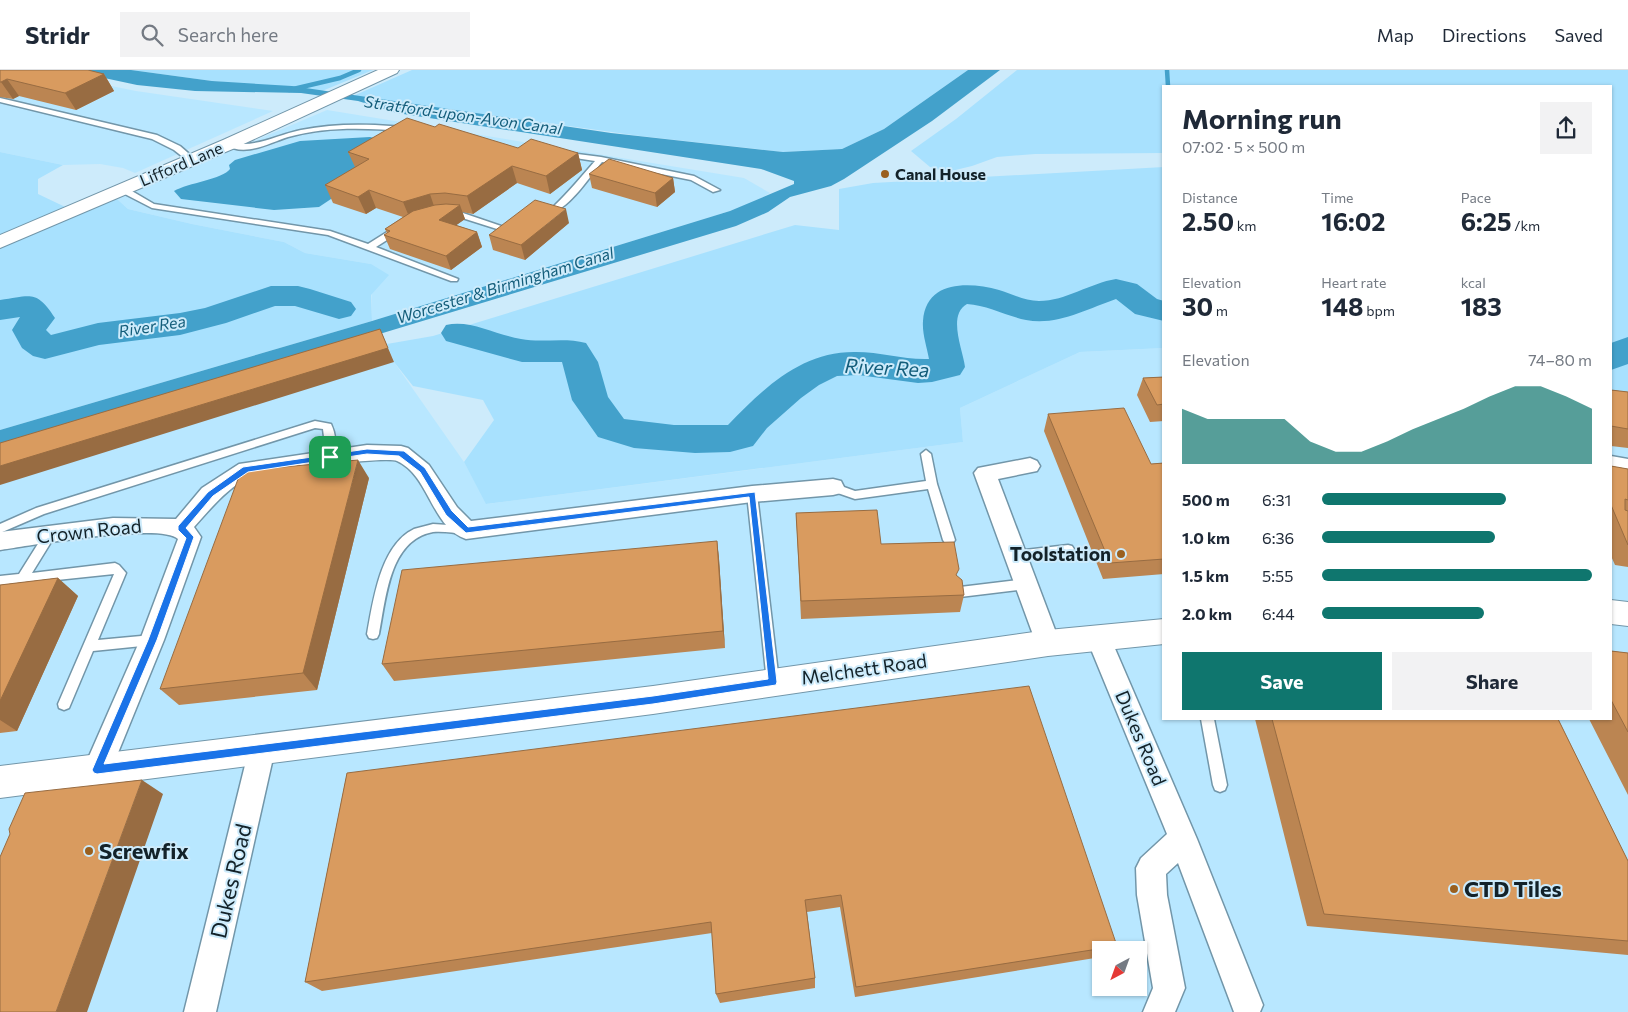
<!DOCTYPE html>
<html lang="en">
<head>
<meta charset="utf-8">
<style>
	:root { --surface:#fff; --page:#f2f2f3; --text:#1f2937; --muted:#747a83; --line:#e0e1e3; --accent:#0f766e }
	body { margin:0; font-family:Commissioner,sans-serif; background:var(--page); color:var(--text); height:100vh; display:flex; flex-direction:column; font-size:19px; white-space:nowrap }
	* { box-sizing:border-box; margin:0 }
	p { font-size:16px; color:var(--muted) }
	.icon { flex:none; width:28px; height:28px; fill:none; stroke:currentColor; stroke-width:2; stroke-linecap:round; stroke-linejoin:round }
	.map { position:relative; flex:1; overflow:hidden }
	.side { position:absolute; left:1162px; top:15px; width:450px; height:635px; display:flex; flex-direction:column; background:var(--surface); border-radius:0px; box-shadow:0 1px 4px #0004 }
	.side>* { flex:none }
	.needle { width:32px; rotate:221deg }
	.fabs { position:absolute; left:1092px; top:871px; display:grid; gap:10px }
	.fabs a { display:grid; place-items:center; width:55px; height:55px; border-radius:0px; background:var(--surface); box-shadow:0 1px 4px #0004; font-size:25px }
	.pin { position:absolute; display:grid; place-items:center; width:42px; height:42px; color:#fff; margin:-21px; border-radius:10px; box-shadow:0 2px 8px #0006 }
	.round { display:grid; place-items:center; flex:none; width:52px; height:52px; border-radius:0px; background:var(--page) }
	.summary { display:flex; align-items:center; justify-content:space-between; height:85px; padding:0 20px }
	h1 { font-size:28px; font-weight:700; line-height:38px }
	.figures { display:grid; grid-template-columns:repeat(3,1fr); gap:8px; height:85px; padding:5px 20px }
	.figures div { display:grid; align-content:center }
	.figures b { font-size:25px; font-weight:700 }
	.figures small { font-size:14px; font-weight:400 }
	.figures p { font-size:14px }
	.chart { height:140px; padding:10px 20px }
	.chart p { display:flex; justify-content:space-between }
	.chart svg { width:100%; height:90px; margin-top:5px; fill:var(--accent); opacity:.7 }
	.button { display:flex; gap:10px; margin-top:auto; padding:10px 20px }
	.button a { flex:1; height:58px; border-radius:0px; background:var(--accent); color:#fff; font-size:20px; font-weight:700; line-height:58px; text-align:center }
	.button a+a { background:var(--page); color:var(--text) }
	ul { padding:0 20px; list-style:none; font-size:16px }
	li { display:grid; grid-template-columns:80px 60px 1fr; align-items:center; height:38px }
	li i { height:12px; border-radius:6px; background:var(--accent) }
	header { display:flex; align-items:center; gap:30px; box-sizing:border-box; height:70px; padding:0 25px; background:var(--surface); border-bottom:1px solid var(--line) }
	header strong { font-size:24px }
	nav { display:flex; gap:28px; margin-inline-start:auto; font-size:18px }
	.search { width:350px; height:45px; background:var(--page); display:flex; align-items:center; gap:12px; box-sizing:border-box; padding:0 18px; border-radius:0px; color:var(--muted); font-size:19px }
	.map>svg:first-child { display:block }
</style>
</head>
<body>
<header>
<strong>Stridr</strong>
<div class="search"><svg class="icon" aria-label="search" viewBox="0 0 24 24"><circle cx="10" cy="10" r="6"/><path d="M15 15l6 6"/></svg>Search here</div>
<nav><a>Map</a><a>Directions</a><a>Saved</a></nav>
</header>
<div class="map">
<svg width="1628" height="942" viewBox="0 0 1628 942">
	<rect width="100%" height="100%" fill="#cdebfb"/>
	<path fill="#b8e7ff" fill-rule="evenodd" d="M0 0 42 2 136 21 273 41 135 103 123 98 100 94 63 95 0 82Z
		M327 40 744 108 770 123 754 132 730 141 372 251 371 194 305 183 284 172 192 154 128 139 117 129Z
		M387 274 394 292 464 392 487 434 963 372 960 338 1080 282 1164 278V649H1611V324L1628 327V942H0V391ZM1101 880H1139V918H1101Z"/>
	<path fill="#a8e1fe" d="M131 0H373L322 21 212 11Z
		M412 0H968L884 59 842 79 783 82 640 66 353 26Z
		M1017 0H1628V327L1611 324V16H1164V83L1035 84 997 87 972 96 947 102 930 97 911 81 956 49Z
		M0 82 63 95 38 109V124L80 144 117 129 128 139 192 154 284 172 305 183 371 194 389 205 371 225 372 251 0 360Z
		M1164 97V278L1080 282 960 338 963 372 486 434 464 392 494 350 483 330 413 316 394 292 387 274 433 266 795 155 839 160V119L873 113Z"/>
	<path fill="#43a1cb" d="M67 0H131L212 11 292 16 611 63 783 82 842 79 884 59 968 0H1000L932 51 844 109 831 116 790 127 768 142 736 156 0 379V360L372 251 730 141 794 114V111L761 99 397 43 358 31 301 23 195 21 137 15Z
		M370 67 379 69 364 107 319 137 274 140 181 129 174 121C188 113 223 109 230 99L229 95 235 90 300 71Z"/>
	<g fill="none" stroke-linecap="round" stroke-linejoin="round">
		<path stroke="#43a1cb" stroke-width="4.5" d="M1167 0 1168 16
			M289 20 340 8 359 0"/>
		<path fill="#43a1cb" fill-rule="evenodd" d="M1116 209 1137 214 1157 229 1164 231V251L1135 244 1116 229C1087 239 1057 256 1026 250 1006 246 987 235 967 234 947 245 963 280 965 297L960 305 932 312 918 313 858 305 837 306 819 315 801 328 767 358 753 376 730 382 695 383 634 378 598 367 572 330 562 292H522L446 271 441 263 446 255C470 249 496 265 521 269 542 273 565 267 586 273L598 292 608 327 624 349 674 355H728C763 319 801 281 856 282 881 282 904 290 929 289 927 277 922 264 923 251 926 210 969 212 999 220 1012 224 1025 231 1039 231 1066 231 1090 213 1116 209Z
			M271 216H298L310 219 351 232 356 239 351 246 339 249 295 236H275L226 253 180 265 99 275 45 289 33 286 22 278 12 260 20 247 0 250V230C31 226 36 219 55 248L46 260 51 265 98 253 180 243 205 238Z
			M1628 267V294L1611 300V273Z"/>
		<defs>
			<path id="lane" d="M0 28 157 65 180 76 195 89 188 91 174 80 152 69 0 32Z
				M375 55 406 57 410 59 406 61C367 58 326 56 288 67 269 73 244 88 225 74L229 72C255 79 276 65 301 60 325 55 350 54 375 55Z
				M562 82 601 87 694 106 720 120 713 122 691 110 602 92C591 105 572 134 557 140H554V136C569 122 581 107 595 91L562 86Z
				M119 117H125L154 134 330 161 368 174 395 157H401V161L376 177 458 209 457 211H451L328 165 152 138 119 121Z
				M445 142H460L504 157 497 159 456 146H445Z
				M315 351 331 354C336 364 336 375 336 387L335 390H327L323 359 315 358 44 444 0 463V454L36 438Z
				M926 380 931 384 937 414 955 470 953 473H945L943 470 928 419 855 429 829 420 828 417 833 413 855 421 926 411 921 384Z
				M752 420 757 424 779 612 777 616 773 618 769 616 767 612 747 424Z
				M433 454 464 456 468 457 470 460 468 463 464 464C454 463 443 461 433 462 389 470 386 529 379 564L377 568 373 569 369 568 367 564C373 532 380 475 414 459 420 457 427 456 433 454Z
				M50 460 54 461 56 464 32 503 115 493 119 495 126 503 98 570 152 565 156 566 158 570 156 574 152 575 93 581 69 638 64 640 59 638 58 634 114 504 0 516V506L19 504 46 461Z
				M1068 475 1072 476 1074 479 1072 482 1068 483 1016 489 1012 488 1010 485 1012 482 1016 481Z
				M1027 509 1031 511 1033 514 1031 517 1027 519 960 527 956 525 954 522 956 519 960 517Z
				M1201 649H1214L1227 715 1225 720 1220 722 1215 720 1213 715Z"/>
			<path id="street" d="M367 375 401 376 408 378 429 395 457 437 471 451 752 416 833 409 841 411 844 417 841 423 833 425 752 432 466 469C431 457 430 406 397 391 387 386 261 401 250 407 227 418 211 438 194 457L201 467 164 570 111 700 107 709 97 713 87 709 83 700 140 570 178 469C161 452 28 476 0 480V462L113 448 176 449 202 418 239 394Z
				M1611 386 1628 389V405L1611 402Z
				M1030 388 1037 391 1040 396 1037 401 998 409 1060 573 1057 580 1048 583 1039 580 1036 573 974 403 978 398Z
				M1098 557 1107 560 1110 567 1197 769 1263 935 1260 942H1234L1178 793 1166 804 1167 825 1185 918 1175 942H1143L1153 918 1137 825 1136 798 1141 788 1167 764 1086 567 1089 560Z
				M262 667 271 670 275 679 216 942H184L249 679 253 670Z"/>
			<path id="secondary" d="M378 0H399L397 3 235 78 0 178V165L223 70Z
				M1611 530 1628 532V556L1611 554Z
				M1164 549V574L1048 586 653 644 0 728V696L653 616 1048 560Z"/>
		</defs>
		<use href="#lane" stroke="#7296a9" stroke-width="3"/>
		<use href="#street" stroke="#7296a9" stroke-width="3"/>
		<use href="#secondary" stroke="#7296a9" stroke-width="2"/>
		<use href="#lane" fill="#fff" fill-rule="evenodd"/>
		<use href="#street" fill="#fff" fill-rule="evenodd"/>
		<use href="#secondary" fill="#fff" fill-rule="evenodd"/>
	</g>
	<path fill="#bb8552" d="M0 0 104 4 114 21 76 40 19 26 13 29 0 27Z
		M518 78 578 83 582 100 550 124 517 113 473 144 462 142 465 149 456 155 477 162 482 177 451 200 390 179 384 165 387 163 385 159 403 147 376 138 366 144 333 133 325 115 355 97 348 82Z
		M589 104 673 108 675 122 657 137 592 118Z
		M569 153 525 190 493 180 489 165Z
		M1164 307V351L1150 352 1137 325 1143 308Z
		M1611 320 1628 322V378L1611 376Z
		M1048 344 1151 394 1164 393V504L1103 509 1044 361Z
		M1611 396 1628 399V497L1615 495 1611 486Z
		M369 408 317 620 179 635 160 619Z
		M796 443 881 474 958 507 964 525 960 542 801 549Z
		M717 471 719 489 725 578 394 611 382 594Z
		M58 508 78 526 17 661 0 663V515Z
		M1611 581 1628 583V725L1589 649H1611Z
		M1255 649H1558L1628 791V885L1307 856Z
		M347 703 1117 876 1113 880H1101V887L855 927 840 837 807 842 815 908V918L720 933 716 924 712 863 322 921 305 912Z"/>
	<path fill="#986c42" d="M104 4 114 21 76 40 65 23Z
		M7 9 19 26 13 29 1 12Z
		M578 83 582 100 550 124 546 106Z
		M512 96 517 113 473 144 467 126Z
		M673 108 675 122 657 137 655 123Z
		M369 120 376 138 366 144 358 127Z
		M430 124 436 142 410 149 403 132Z
		M460 135 465 149 444 164 439 150Z
		M566 139 569 153 525 190 521 175Z
		M477 162 482 177 451 200 446 186Z
		M380 259 394 292 0 415V396Z
		M358 390 369 408 317 620 303 603Z
		M717 471 719 489 725 578 723 561Z
		M58 508 78 526 17 661 0 650V631Z
		M142 710 163 724 87 942H56Z"/>
	<path fill="#d99b5f" stroke="#986c42" d="M0 0H88L104 4 65 23 7 9 1 12H0Z
		M407 48 435 57 439 54 518 78 531 69 578 83 546 106 512 96 467 126 445 123 430 124 403 132 369 120 358 127 325 115 369 89 348 82Z
		M609 89 673 108 655 123 589 104Z
		M535 130 566 139 521 175 489 165Z
		M446 134 460 135 439 150 477 162 446 186 384 165 390 161 385 159 413 141 435 135Z
		M380 259 388 278 0 396V373Z
		M1164 307V334L1157 335 1143 308Z
		M1611 320 1628 322V359L1611 356Z
		M1124 338 1151 394 1164 393V489L1110 493 1048 344Z
		M358 390 303 603 160 619 241 401Z
		M1611 396 1628 399V430L1625 429V440L1628 441V475L1611 435Z
		M877 440 881 474 954 472 959 499 956 505 962 510 964 525 801 531 796 443Z
		M717 471 723 561 382 594 402 500Z
		M58 508 0 631V515Z
		M1611 581 1628 583V662L1611 630Z
		M1029 616 1117 876 856 917 841 825 805 830 815 908 716 924 711 852 305 912 347 703Z
		M1272 649H1558L1628 791V871L1324 844Z
		M142 710 56 942H0V787L10 764 9 759 25 723Z"/>
	<path fill="#1a73e8" stroke="#fff" fill-rule="evenodd" d="M367 379 404 381 425 398 452 441 468 457 755 422 777 612 776 615 653 634 97 704 94 703 92 700 148 570 186 468 178 460V456L208 422 243 397ZM367 384 399 386 420 402 446 445 466 463 749 427 768 609 653 626 104 694 157 570 194 467 186 458 213 426 248 402Z"/>
	<g fill="#9a601f" stroke="#cdebfb" stroke-width="2">
		<circle cx="885" cy="104" r="5"/>
		<circle cx="1121" cy="484" r="5"/>
		<circle cx="89" cy="781" r="5"/>
		<circle cx="1454" cy="819" r="5"/>
	</g>
	<g text-anchor="middle" stroke-width="4" stroke-linejoin="round" paint-order="stroke">
		<g font-size="16" font-style="italic" fill="#135d7a" stroke="#cdebfb">
			<text transform="translate(463 45) rotate(8)" y="6">Stratford-upon-Avon Canal</text>
			<text transform="translate(505 215) rotate(-17)" y="6">Worcester &amp; Birmingham Canal</text>
			<text transform="translate(152 256) rotate(-9)" y="6">River Rea</text>
		</g>
		<g font-size="16" fill="#132229" stroke="#cdebfb">
			<text transform="translate(181 94) rotate(-23)" y="6">Lifford Lane</text>
		</g>
		<g font-size="16" font-weight="bold" fill="#132229" stroke="#cdebfb" text-anchor="start">
			<text x="895" y="110">Canal House</text>
		</g>
		<g font-size="19" fill="#132229" stroke="#cdebfb">
			<text transform="translate(89 461) rotate(-6)" y="7">Crown Road</text>
			<text transform="translate(864 599) rotate(-8)" y="7">Melchett Road</text>
			<text transform="translate(1141 668) rotate(67)" y="7">Dukes Road</text>
		</g>
		<g font-size="19" font-weight="bold" fill="#132229" stroke="#cdebfb" text-anchor="end">
			<text x="1111" y="491">Toolstation</text>
		</g>
		<g font-size="20" font-style="italic" fill="#135d7a" stroke="#cdebfb">
			<text transform="translate(887 298) rotate(3)" y="7">River Rea</text>
		</g>
		<g font-size="22" font-weight="bold" fill="#132229" stroke="#cdebfb" text-anchor="start">
			<text x="99" y="789">Screwfix</text>
			<text x="1464" y="827">CTD Tiles</text>
		</g>
		<g font-size="22" fill="#132229" stroke="#cdebfb">
			<text transform="translate(231 811) rotate(-77)" y="8">Dukes Road</text>
		</g>
	</g>
</svg>
<div class="fabs">
<a><svg class="needle" viewBox="-14 -14 28 28"><path d="M0-13l5 13h-10z" fill="#e53935"/><path d="M0 13l5-13h-10z" fill="#747a83"/></svg></a>
</div>
<div class="pin" style="left:330px;top:387px;background:#1e9e55"><svg class="icon" aria-label="arrive" viewBox="0 0 24 24"><path d="M6 21V4h12l-3 4 3 4H6"/></svg></div>
<section class="side">
<div class="summary"><div><h1>Morning run</h1><p>07:02 · 5 × 500 m</p></div><a class="round"><svg class="icon" aria-label="share" viewBox="0 0 24 24"><path d="M12 15V3M7 8l5-5 5 5M5 13v7h14v-7"/></svg></a></div>
<div class="figures">
<div><p>Distance</p><b>2.50<small> km</small></b></div>
<div><p>Time</p><b>16:02</b></div>
<div><p>Pace</p><b>6:25<small> /km</small></b></div>
</div>
<div class="figures">
<div><p>Elevation</p><b>30<small> m</small></b></div>
<div><p>Heart rate</p><b>148<small> bpm</small></b></div>
<div><p>kcal</p><b>183</b></div>
</div>
<div class="chart"><p><span>Elevation</span>74–80 m</p>
<svg viewBox="0 0 160 44" preserveAspectRatio="none"><path d="M0 44V17L10 22L20 22L30 22L40 22L50 33L60 38L70 38L80 33L90 27L100 22L110 17L120 11L130 6L140 6L150 11L160 17V44z"/></svg>
</div>
<ul>
<li><b>500 m</b>6:31<i style="width:68%"></i></li>
<li><b>1.0 km</b>6:36<i style="width:64%"></i></li>
<li><b>1.5 km</b>5:55<i style="width:100%"></i></li>
<li><b>2.0 km</b>6:44<i style="width:60%"></i></li>
</ul>
<div class="button"><a>Save</a><a>Share</a></div>
</section>
</div>
</body>
</html>
